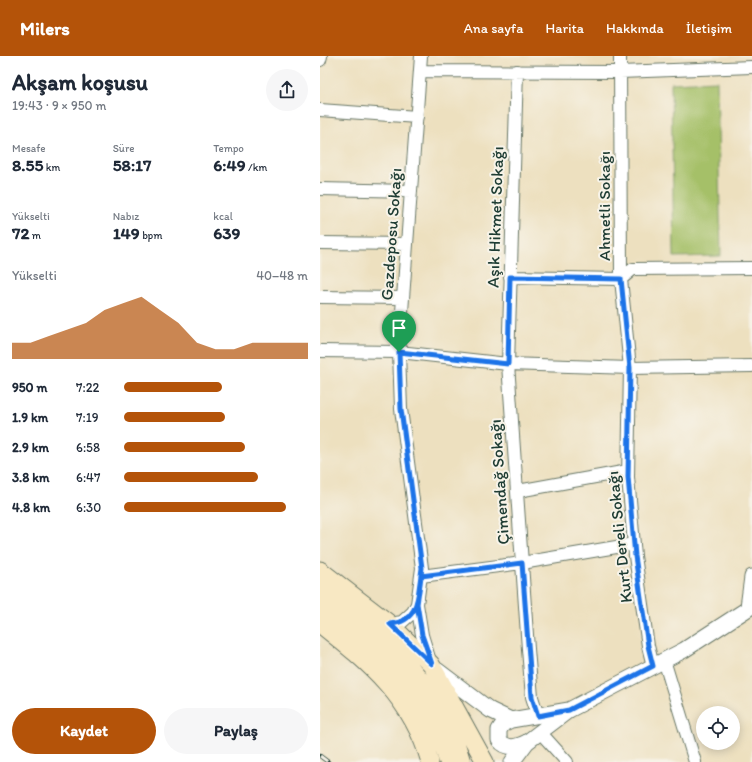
<!DOCTYPE html>
<html lang="tr">
<head>
<meta charset="utf-8">
<style>
	:root { --surface:#fff; --page:#f6f6f7; --text:#1f2937; --muted:#747a83; --accent:#b45309 }
	body { margin:0; font-family:Itim,sans-serif; background:var(--page); color:var(--text); height:100vh; display:flex; flex-direction:column; font-size:15px; white-space:nowrap }
	* { box-sizing:border-box; margin:0 }
	p { font-size:13px; color:var(--muted) }
	.icon { flex:none; width:22px; height:22px; fill:none; stroke:currentColor; stroke-width:2; stroke-linecap:round; stroke-linejoin:round }
	.map { position:relative; flex:1; overflow:hidden }
	.drawer { display:flex; flex-direction:column; background:var(--surface); width:320px }
	.drawer>* { flex:none }
	.fabs { position:absolute; left:376px; top:650px; display:grid; gap:8px }
	.fabs a { display:grid; place-items:center; width:44px; height:44px; border-radius:50%; background:var(--surface); box-shadow:0 2px 10px #0003; font-size:20px }
	.pin { position:absolute; display:grid; place-items:center; width:34px; height:34px; color:#fff; margin:-41px -17px; border-radius:50% 50% 50% 0; rotate:-45deg; box-shadow:0 0 4px #0007 }
	.pin .icon { rotate:45deg }
	.round { display:grid; place-items:center; flex:none; width:42px; height:42px; border-radius:21px; background:var(--page) }
	.head { display:flex; align-items:center; justify-content:space-between; height:68px; padding:0 12px }
	h1 { font-size:22px; font-weight:700; line-height:30px }
	.figures { display:grid; grid-template-columns:repeat(3,1fr); gap:6px; height:68px; padding:4px 12px }
	.figures div { display:grid; align-content:center }
	.figures b { font-size:17px; font-weight:700 }
	.figures small { font-size:11px; font-weight:400 }
	.figures p { font-size:11px }
	.chart { height:112px; padding:8px 12px }
	.chart p { display:flex; justify-content:space-between }
	.chart svg { width:100%; height:72px; margin-top:4px; fill:var(--accent); opacity:.7 }
	.primary-button { display:flex; gap:8px; margin-top:auto; padding:8px 12px }
	.primary-button a { flex:1; height:46px; border-radius:24px; background:var(--accent); color:#fff; font-size:16px; font-weight:700; line-height:46px; text-align:center }
	.primary-button a+a { background:var(--page); color:var(--text) }
	ul { padding:0 12px; list-style:none; font-size:13px }
	li { display:grid; grid-template-columns:64px 48px 1fr; align-items:center; height:30px }
	li i { height:10px; border-radius:5px; background:var(--accent) }
	header { display:flex; align-items:center; gap:24px; box-sizing:border-box; height:56px; padding:0 20px; background:var(--accent); color:#fff }
	header strong { font-size:19px }
	nav { display:flex; gap:22px; margin-inline-start:auto; font-size:14px }
	main { display:flex; flex:1; min-height:0 }
	.map>svg:first-child { display:block }
</style>
</head>
<body>
<header>
<strong>Milers</strong>
<nav><a>Ana sayfa</a><a>Harita</a><a>Hakkında</a><a>İletişim</a></nav>
</header>
<main>
<section class="drawer">
<div class="head"><div><h1>Akşam koşusu</h1><p>19:43 · 9 × 950 m</p></div><a class="round"><svg class="icon" aria-label="share" viewBox="0 0 24 24"><path d="M12 15V3M7 8l5-5 5 5M5 13v7h14v-7"/></svg></a></div>
<div class="figures">
<div><p>Mesafe</p><b>8.55<small> km</small></b></div>
<div><p>Süre</p><b>58:17</b></div>
<div><p>Tempo</p><b>6:49<small> /km</small></b></div>
</div>
<div class="figures">
<div><p>Yükselti</p><b>72<small> m</small></b></div>
<div><p>Nabız</p><b>149<small> bpm</small></b></div>
<div><p>kcal</p><b>639</b></div>
</div>
<div class="chart"><p><span>Yükselti</span>40–48 m</p>
<svg viewBox="0 0 160 44" preserveAspectRatio="none"><path d="M0 44V34L10 34L20 30L30 26L40 22L50 14L60 10L70 6L80 14L90 22L100 34L110 38L120 38L130 34L140 34L150 34L160 34V44z"/></svg>
</div>
<ul>
<li><b>950 m</b>7:22<i style="width:53%"></i></li>
<li><b>1.9 km</b>7:19<i style="width:55%"></i></li>
<li><b>2.9 km</b>6:58<i style="width:66%"></i></li>
<li><b>3.8 km</b>6:47<i style="width:73%"></i></li>
<li><b>4.8 km</b>6:30<i style="width:88%"></i></li>
</ul>
<div class="primary-button"><a>Kaydet</a><a>Paylaş</a></div>
</section>
<div class="map">
<svg width="432" height="706" viewBox="0 0 432 706">
	<rect width="100%" height="100%" fill="#f7f3e8"/>
	<filter id="ink" filterUnits="userSpaceOnUse"><feTurbulence type="fractalNoise" baseFrequency=".025" numOctaves="2"/><feDisplacementMap in="SourceGraphic" scale="8" xChannelSelector="R" yChannelSelector="G"/><feConvolveMatrix kernelMatrix="1 2 1 2 8 2 1 2 1" color-interpolation-filters="sRGB"/></filter>
	<filter id="wash" filterUnits="userSpaceOnUse"><feTurbulence type="fractalNoise" baseFrequency=".012" numOctaves="4" result="noise"/><feDisplacementMap in="SourceGraphic" scale="16" xChannelSelector="R" yChannelSelector="G"/><feGaussianBlur stdDeviation="0.9" result="paint"/><feColorMatrix in="noise" values="0 0 0 0 0 0 0 0 0 0 0 0 0 0 0 0 0 1.4 0 .05"/><feComposite in="paint" operator="in"/></filter>
	<g filter="url(#wash)">
		<rect width="100%" height="100%" fill="#ede0bf"/>
		<path fill="#a5c067" stroke="#627e4e" d="M397 25 401 200 354 201 351 27Z"/>
	</g>
	<g filter="url(#ink)">
		<g fill="none" stroke-linecap="round" stroke-linejoin="round">
			<defs>
				<path id="minor" d="M300 0 301 223 310 312 308 421 315 500 328 590 333 610
					M0 4 1 0
					M100 15 300 16 432 11
					M197 15 188 308 208 593 212 641 218 660
					M0 54 97 61
					M0 133 91 135
					M0 187 87 188
					M190 221 301 223 313 213 432 212
					M0 241 83 242
					M0 295 79 296 188 308 310 312 432 310
					M198 435 308 415
					M101 520 202 507 314 488
					M97 548 102 579 110 605
					M70 568 82 566 93 556 97 548 102 512 81 353 79 296 101 0
					M344 604 375 706
					M220 676 247 706"/>
				<path id="tertiary" d="M428 551 432 521
					M117 614 170 654 191 664 249 654
					M191 664 183 668 179 674V684C187 694 197 691 207 686
					M192 706 207 686 249 654 364 594 432 550"/>
				<path id="secondary" d="M0 514 70 568 111 608 165 706
					M0 531C63 582 119 623 142 706
					M0 550C59 596 106 630 128 706
					M0 568C50 608 92 642 110 706"/>
			</defs>
			<use href="#minor" stroke="#677665" stroke-width="14"/>
			<use href="#tertiary" stroke="#677665" stroke-width="17"/>
			<use href="#secondary" stroke="#677665" stroke-width="19"/>
			<use href="#minor" stroke="#fff" stroke-width="12"/>
			<use href="#tertiary" stroke="#fff" stroke-width="15"/>
			<use href="#secondary" stroke="#f8e8c3" stroke-width="17"/>
			<defs>
				<path id="rail" d="M0 700 8 706"/>
			</defs>
			<use href="#rail" stroke="#1f3d34" stroke-width="4.5"/>
			<use href="#rail" stroke="#f7f3e8" stroke-width="3" stroke-dasharray="9" stroke-linecap="butt"/>
		</g>
	</g>
	<g fill="none" stroke-linecap="round" stroke-linejoin="round" filter="url(#ink)">
		<defs>
			<path id="route" d="M79 296 81 353 102 512 97 548 102 579 112 608 70 568C98 566 98 542 101 520L202 507 212 641 218 660 249 654 333 610 328 590 315 500 308 421 310 312 301 223 190 221 188 308 79 296"/>
		</defs>
		<use href="#route" stroke="#fff" stroke-width="8"/>
		<use href="#route" stroke="#1a73e8" stroke-width="5"/>
	</g>
	<g text-anchor="middle" stroke-width="4" stroke-linejoin="round" paint-order="stroke">
		<g font-size="17" fill="#1f3d34" stroke="#f7f3e8">
			<text transform="translate(284 150) rotate(-90)" y="6">Ahmetli Sokağı</text>
			<text transform="translate(175 161) rotate(-88)" y="6">Aşık Hikmet Sokağı</text>
			<text transform="translate(71 178) rotate(-86)" y="6">Gazdeposu Sokağı</text>
			<text transform="translate(179 426) rotate(-94)" y="6">Çimendağ Sokağı</text>
			<text transform="translate(299 481) rotate(-96)" y="6">Kurt Dereli Sokağı</text>
		</g>
	</g>
</svg>
<div class="fabs">
<a><svg class="icon" aria-label="locate" viewBox="0 0 24 24"><circle cx="12" cy="12" r="6"/><path d="M12 2v4M12 18v4M2 12h4M18 12h4"/></svg></a>
</div>
<div class="pin" style="left:79px;top:296px;background:#1e9e55"><svg class="icon" aria-label="arrive" viewBox="0 0 24 24"><path d="M6 21V4h12l-3 4 3 4H6"/></svg></div>
</div>
</main>
</body>
</html>
